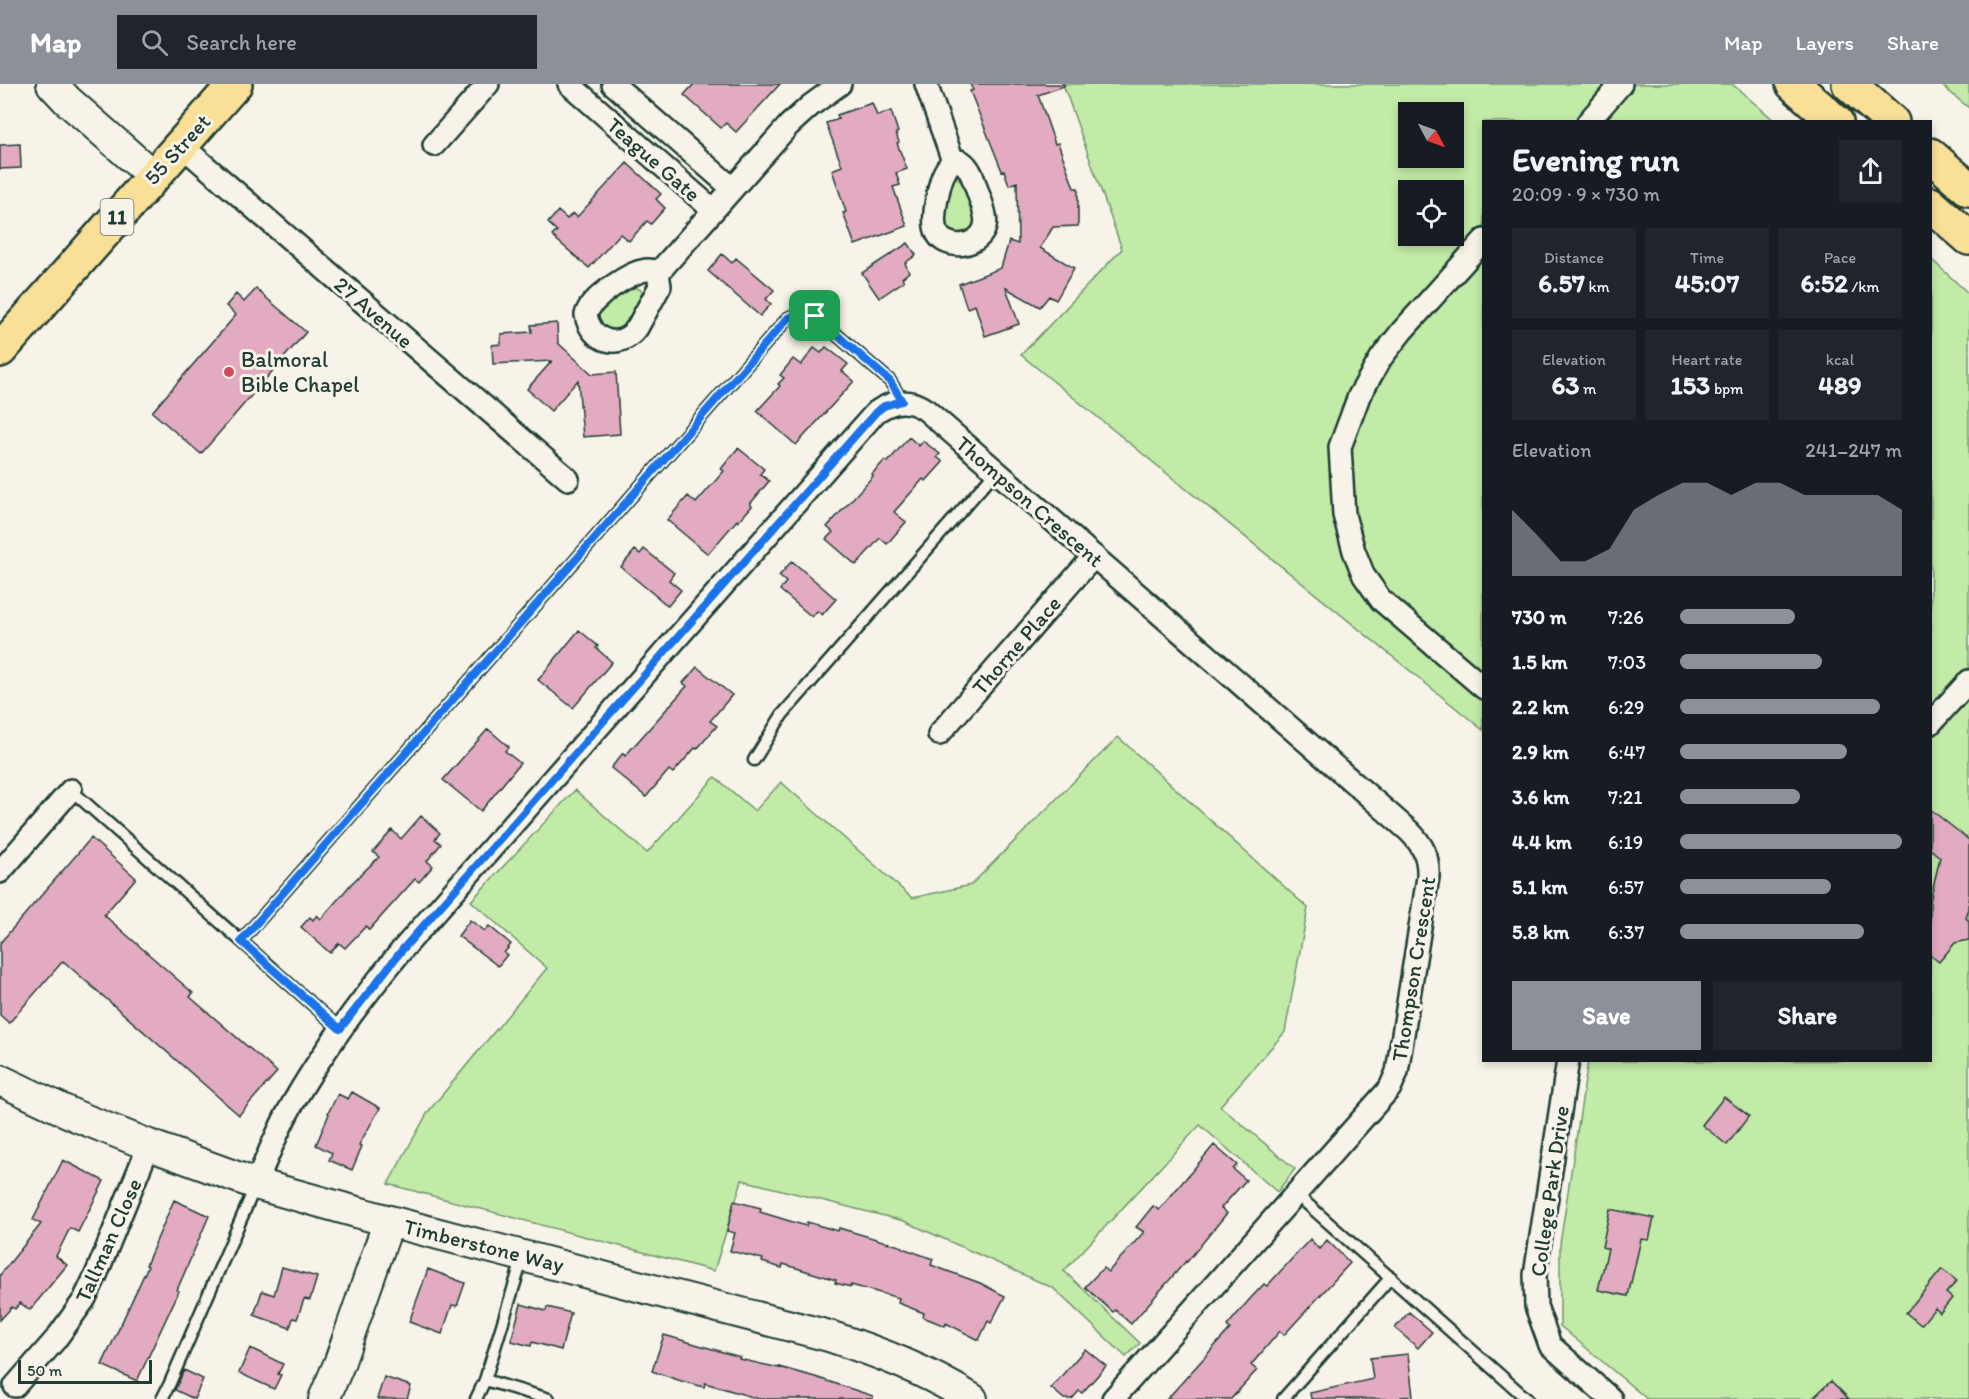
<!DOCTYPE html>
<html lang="en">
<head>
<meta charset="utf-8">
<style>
	:root { --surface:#171b24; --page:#20242c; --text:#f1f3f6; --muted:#9ea1a6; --accent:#8c9099 }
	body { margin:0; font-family:Itim,sans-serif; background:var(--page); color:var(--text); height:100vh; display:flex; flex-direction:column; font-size:22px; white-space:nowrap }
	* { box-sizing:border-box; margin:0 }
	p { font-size:20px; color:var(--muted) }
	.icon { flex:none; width:33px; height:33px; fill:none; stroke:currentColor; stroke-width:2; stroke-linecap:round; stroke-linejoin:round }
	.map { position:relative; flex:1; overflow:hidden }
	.side { position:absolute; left:1482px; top:36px; width:450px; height:942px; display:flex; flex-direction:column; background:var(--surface); border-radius:0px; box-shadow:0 3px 9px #0003 }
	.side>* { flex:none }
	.needle { width:39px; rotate:131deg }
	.tools { position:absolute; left:1398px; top:18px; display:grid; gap:12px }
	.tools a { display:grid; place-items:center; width:66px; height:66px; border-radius:0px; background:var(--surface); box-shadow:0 3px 9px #0003; font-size:30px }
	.scale { position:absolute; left:18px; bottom:15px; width:134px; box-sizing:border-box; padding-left:6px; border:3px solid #1f3d34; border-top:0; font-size:16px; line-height:21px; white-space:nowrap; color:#1f3d34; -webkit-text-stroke:4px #f7f3e8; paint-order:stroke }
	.pin { position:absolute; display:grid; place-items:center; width:51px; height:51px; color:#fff; margin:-26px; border-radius:12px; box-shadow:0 3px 9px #0006 }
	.round { display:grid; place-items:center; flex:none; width:63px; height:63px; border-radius:0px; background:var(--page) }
	.summary { display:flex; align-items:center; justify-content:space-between; height:102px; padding:0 30px }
	h1 { font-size:33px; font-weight:700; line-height:45px }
	.figures { display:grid; grid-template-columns:repeat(3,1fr); gap:9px; height:102px; padding:6px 30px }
	.figures div { display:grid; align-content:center; border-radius:0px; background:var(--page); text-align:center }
	.figures b { font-size:26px; font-weight:700 }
	.figures small { font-size:16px; font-weight:400 }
	.figures p { font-size:16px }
	.chart { height:168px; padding:12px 30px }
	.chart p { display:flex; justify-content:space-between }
	.chart svg { width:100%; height:108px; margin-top:6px; fill:var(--accent); opacity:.7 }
	.cta { display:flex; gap:12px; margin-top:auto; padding:12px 30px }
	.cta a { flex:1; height:69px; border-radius:0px; background:var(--accent); color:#fff; font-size:24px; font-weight:700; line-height:69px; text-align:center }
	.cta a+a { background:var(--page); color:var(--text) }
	ul { padding:0 30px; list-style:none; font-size:20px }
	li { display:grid; grid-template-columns:96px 72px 1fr; align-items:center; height:45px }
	li i { height:15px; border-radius:8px; background:var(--accent) }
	header { display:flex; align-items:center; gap:36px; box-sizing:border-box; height:84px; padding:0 30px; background:var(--accent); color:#fff }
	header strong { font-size:28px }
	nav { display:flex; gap:33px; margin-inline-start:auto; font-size:21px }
	.search { width:420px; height:54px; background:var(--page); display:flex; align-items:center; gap:15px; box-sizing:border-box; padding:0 21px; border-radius:0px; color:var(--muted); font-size:22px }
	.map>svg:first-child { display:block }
</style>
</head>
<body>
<header>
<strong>Map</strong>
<div class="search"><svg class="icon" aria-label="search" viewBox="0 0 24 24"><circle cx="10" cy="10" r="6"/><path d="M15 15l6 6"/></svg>Search here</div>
<nav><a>Map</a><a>Layers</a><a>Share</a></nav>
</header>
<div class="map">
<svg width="1969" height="1315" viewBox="0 0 1969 1315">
	<rect width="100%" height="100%" fill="#f7f3e8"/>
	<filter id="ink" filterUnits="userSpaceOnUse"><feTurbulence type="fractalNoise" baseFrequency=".0167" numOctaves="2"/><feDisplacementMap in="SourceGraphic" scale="12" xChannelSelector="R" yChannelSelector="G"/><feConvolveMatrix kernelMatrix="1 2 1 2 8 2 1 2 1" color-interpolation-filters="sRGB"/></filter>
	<g filter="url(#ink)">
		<path fill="#c2eba7" stroke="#70946e" stroke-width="1.5" fill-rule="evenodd" d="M1063 0H1732L1775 37 1484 38 1483 646 1021 271 1122 165ZM1408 28H1454V74H1408ZM1408 106H1454V152H1408Z
			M1940 0H1969V24Z
			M956 93 962 99 975 134 974 143 967 150 953 151 946 145 944 133 948 99 953 94Z
			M1931 175 1969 210V1315H1647L1560 1242V1160L1588 977 1930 976Z
			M635 203 641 206 643 211 626 244 621 247 604 246 598 235C599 218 621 209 635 203Z
			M1118 653 1308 824 1285 948 1220 1022 1295 1085 1277 1108 1200 1041 1064 1187 1140 1259 1126 1273 1053 1204 904 1137 742 1096 714 1187 388 1100 428 1028 547 884 471 817 575 706 647 769 715 693 755 727 781 698 912 814 971 801Z"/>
		<path fill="#e2abc2" stroke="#1f3d34" stroke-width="1.5" d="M694 0H780L736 48 726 39 721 44 684 11Z
			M970 0H1064V2L1038 11 1055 60 1058 59 1074 104H1078V142L1053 143 1040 164 1074 184 1056 216 1049 212 1040 223 1006 204 1019 240 985 252 975 221 967 224 959 200 1001 184 1009 157 1018 160 1017 98 1009 101 1004 86 1002 87 970 7 973 6Z
			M872 19 877 32 891 27 898 48 896 49 899 58 897 59 907 85 896 89 900 101 893 103 907 142 855 161 843 129 846 128 832 86 842 82 826 39 839 35 837 31Z
			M20 60 21 84 0 85V61Z
			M627 79 661 110 656 115 665 124 651 140 647 137 629 157 620 150 589 184 552 152 557 147 548 139 558 127 567 135 573 129 577 133Z
			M908 159 916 171 905 179 909 188 902 194 904 197 879 214 862 189Z
			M722 170 732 179 736 174 774 206 766 215 771 220 760 232 708 187Z
			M256 205 306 248 201 370 152 328 236 231 226 222 236 210 244 218Z
			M557 239 558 259 592 290 616 288 620 350 583 353 578 296 551 327 527 305 552 277 493 280 492 261 501 260V250L532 248 531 241Z
			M826 263 848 280 842 287 854 297 796 361 757 327 780 302 778 300 784 294 780 291 793 275 801 281 814 264 821 269Z
			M909 353 919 362 923 357 940 370 937 373 943 378 926 397 923 395 894 428 906 438 887 460 880 454 856 481 826 455 833 448 827 443 873 392 872 390 885 376 888 378Z
			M738 364 764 385 760 390 769 397 750 420 752 422 738 438 737 436 708 470 667 436 688 412 696 419 724 387 721 385Z
			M644 465 674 489 669 496 681 506 668 522 621 483 635 466 640 470Z
			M792 477 836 515 822 531 817 527 812 533 780 506 786 498 779 492Z
			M579 546 598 562 596 564 612 578 573 624 538 596Z
			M697 583 732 611 710 637 717 642 697 665 695 664 673 689 669 686 646 713 611 684 623 669 625 672 687 602 683 599Z
			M488 645 509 663 505 667 520 679 481 727 443 696Z
			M1930 725 1969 756V824L1966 834 1969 837V856L1955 859 1939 878 1930 871V818L1940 773 1930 765Z
			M421 732 440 749 435 755 441 760 427 777 433 782 419 798 415 795 369 846 366 842 345 864 339 859 330 869 301 843 310 833 313 836 317 831 321 835 352 799 379 773 373 768 392 746 401 755Z
			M91 754 136 794 104 831 193 909 190 913 277 988 239 1031 63 877 9 939 0 931V859Z
			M470 836 485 847 489 842 511 860 504 869 507 871 498 882 458 852Z
			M352 1008 380 1024 359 1061 362 1062 352 1086 329 1076 332 1069 316 1061 329 1030 328 1029 338 1010 348 1015Z
			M1724 1013 1749 1032 1727 1061 1702 1041Z
			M1214 1061 1237 1081 1233 1085 1246 1096 1221 1124 1227 1129 1187 1178 1186 1177 1131 1240 1115 1226 1113 1228 1085 1203 1103 1184 1108 1188 1144 1148 1136 1143 1153 1122 1159 1126Z
			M63 1076 104 1097 78 1148 70 1144 56 1172 67 1181 30 1226 20 1219 15 1225 12 1223 0 1236V1191L41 1140 33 1136Z
			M174 1116 209 1132 177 1206 179 1207 137 1297 102 1281 148 1182 146 1181Z
			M734 1117 761 1124 760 1128 806 1142 807 1138 838 1147 839 1144 903 1163 902 1164 933 1175 931 1181 980 1199 1005 1212 991 1239 988 1237 979 1256 946 1239 945 1242 923 1233 924 1229 898 1219 899 1214 851 1201V1203L835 1199 836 1196 783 1180 782 1184 762 1178 763 1175 730 1167 735 1149 727 1147Z
			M1610 1125 1654 1134 1649 1156 1641 1155 1628 1212 1598 1206 1608 1165 1602 1163Z
			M1310 1155 1319 1165 1327 1156 1350 1179 1284 1251 1280 1247 1251 1281 1257 1286 1231 1315H1167L1230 1245 1227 1242 1249 1216 1264 1200 1267 1202Z
			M282 1183 317 1193 310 1216 304 1215 297 1235 293 1234 290 1244 254 1231 262 1207 274 1211Z
			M428 1185 465 1199 457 1222 452 1221 442 1250 409 1238Z
			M1942 1185 1957 1197 1946 1209 1952 1214 1940 1229 1935 1224 1921 1241 1906 1229Z
			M521 1220 546 1227 547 1223 571 1229 561 1266 532 1258 531 1262 511 1257Z
			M1409 1228 1432 1248 1418 1264 1395 1244Z
			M664 1251 740 1273 739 1275 779 1284V1283L815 1293 873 1312V1315H759L705 1299 704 1303 681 1297 652 1287Z
			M250 1264 283 1280 278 1290 281 1291 274 1305 239 1289Z
			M1085 1265 1106 1282 1082 1309 1079 1307 1072 1315H1064L1051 1304Z
			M1408 1270 1413 1312 1401 1313V1315H1311L1310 1309 1373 1295 1370 1274Z
			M184 1286 203 1295 194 1315 175 1306Z
			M384 1293 411 1302 407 1315H377Z
			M1831 1297 1849 1315H1812Z"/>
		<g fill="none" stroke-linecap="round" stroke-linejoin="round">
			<defs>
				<path id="lane" d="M754 676 782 631 996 387
					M71 706 340 945
					M241 857 788 234 801 228 815 232 890 297 902 317
					M1296 1110 1527 1315
					M485 1296 523 1173
					M162 1315 170 1299 255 1103
					M476 1315 485 1296 549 1315
					M1283 1315 1391 1193"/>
				<path id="street" d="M569 0 713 126
					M613 0 732 104
					M926 0 953 77
					M1588 38 1621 0
					M181 61 568 395
					M434 61 488 0
					M953 77C956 77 959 76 962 78 971 84 974 97 977 106 983 124 994 143 975 156 968 160 961 162 953 160 929 155 934 132 937 114 940 100 942 87 953 77Z
					M1484 156 1402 247 1381 274 1359 312 1340 363 1344 431 1354 467 1364 492 1381 516 1484 604
					M658 189 660 202 637 244C620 267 591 258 586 231 589 215 633 185 649 186 653 186 654 187 658 189L789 41 810 22 840 0
					M1930 640 1969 597
					M939 650 1094 472
					M0 788 71 706
					M1568 976 1535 1191 1536 1222 1550 1261 1611 1315
					M256 1100C266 1075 276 1051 288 1028 320 970 360 917 402 866L876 328C893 316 909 314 926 326L1409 747C1423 761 1429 773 1428 793L1397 988 1390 1004 1113 1315
					M15 1302 56 1255 84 1216 96 1191 149 1061"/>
				<path id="secondary" d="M52 0 67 16 153 92
					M0 996 76 1032 149 1061 256 1100 389 1137 829 1252C881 1269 925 1286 972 1315
					M324 1315 339 1280 389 1137"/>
				<path id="primary" d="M1793 0 1836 38
					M1849 0 1892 38
					M1930 71 1969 105
					M1930 120 1969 154
					M0 266 235 0"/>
			</defs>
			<use href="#lane" stroke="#1f3d34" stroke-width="15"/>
			<use href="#street" stroke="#1f3d34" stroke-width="26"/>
			<use href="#secondary" stroke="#1f3d34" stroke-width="34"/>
			<use href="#primary" stroke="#1f3d34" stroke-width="38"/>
			<use href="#lane" stroke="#f7f3e8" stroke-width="10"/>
			<use href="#street" stroke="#f7f3e8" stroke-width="21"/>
			<use href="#secondary" stroke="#f7f3e8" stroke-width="30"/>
			<use href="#primary" stroke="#fadf96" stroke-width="33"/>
		</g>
	</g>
	<g fill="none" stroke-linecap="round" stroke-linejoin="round" filter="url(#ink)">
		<defs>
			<path id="route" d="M801 228 815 232 890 297 902 317 884 322 876 328 402 866 340 945 241 857 788 234Z"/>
		</defs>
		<use href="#route" stroke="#fff" stroke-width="12"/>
		<use href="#route" stroke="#1a73e8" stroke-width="8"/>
	</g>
	<circle fill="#d1495b" stroke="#f7f3e8" stroke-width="2" cx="229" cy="288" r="6"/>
	<g text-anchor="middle" stroke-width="6" stroke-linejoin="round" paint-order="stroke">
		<rect fill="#f7f3e8" stroke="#60746a" stroke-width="1.5" x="100.5" y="115" width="33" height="36" rx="4.5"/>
		<g font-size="21" font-weight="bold" fill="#1f3d34">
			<text x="117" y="140">11</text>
		</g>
		<g font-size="22" fill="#1f3d34" stroke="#f7f3e8">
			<text transform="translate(177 65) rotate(-48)" y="8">55 Street</text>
			<text transform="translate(654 75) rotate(41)" y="8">Teague Gate</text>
			<text transform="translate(374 228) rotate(41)" y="8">27 Avenue</text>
			<text transform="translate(1030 417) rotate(41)" y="8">Thompson Crescent</text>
			<text transform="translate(1016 561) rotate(-49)" y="8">Thorne Place</text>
			<text transform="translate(1413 885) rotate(-81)" y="8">Thompson Crescent</text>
			<text transform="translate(1549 1107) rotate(-82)" y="8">College Park Drive</text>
			<text transform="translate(108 1156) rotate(-66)" y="8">Tallman Close</text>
			<text transform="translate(484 1161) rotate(14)" y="8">Timberstone Way</text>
		</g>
		<g font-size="22" fill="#1f3d34" stroke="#f7f3e8" text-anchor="start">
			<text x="241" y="283">Balmoral<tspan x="241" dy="25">Bible Chapel</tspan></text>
		</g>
	</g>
</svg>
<div class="tools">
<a><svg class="needle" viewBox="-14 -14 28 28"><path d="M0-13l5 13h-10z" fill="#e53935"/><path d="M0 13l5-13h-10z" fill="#9ea1a6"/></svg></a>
<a><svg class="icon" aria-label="locate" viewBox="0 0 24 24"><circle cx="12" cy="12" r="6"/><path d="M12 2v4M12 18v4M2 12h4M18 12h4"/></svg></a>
</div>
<div class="scale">50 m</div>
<div class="pin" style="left:815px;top:232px;background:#1e9e55"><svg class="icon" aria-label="arrive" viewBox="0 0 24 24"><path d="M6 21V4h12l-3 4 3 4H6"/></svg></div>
<section class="side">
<div class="summary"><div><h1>Evening run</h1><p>20:09 · 9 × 730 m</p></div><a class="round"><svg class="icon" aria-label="share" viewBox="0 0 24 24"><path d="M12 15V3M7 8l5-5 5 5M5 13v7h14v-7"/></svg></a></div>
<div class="figures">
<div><p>Distance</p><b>6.57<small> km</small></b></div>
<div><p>Time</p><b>45:07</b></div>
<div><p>Pace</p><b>6:52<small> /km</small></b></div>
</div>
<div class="figures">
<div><p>Elevation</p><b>63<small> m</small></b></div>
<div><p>Heart rate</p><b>153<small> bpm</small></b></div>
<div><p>kcal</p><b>489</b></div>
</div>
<div class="chart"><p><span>Elevation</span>241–247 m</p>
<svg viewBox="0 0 160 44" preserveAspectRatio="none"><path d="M0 44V17L10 27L20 38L30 38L40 33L50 17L60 11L70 6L80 6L90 11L100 6L110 6L120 11L130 11L140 11L150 11L160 17V44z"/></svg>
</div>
<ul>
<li><b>730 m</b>7:26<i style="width:52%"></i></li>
<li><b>1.5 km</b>7:03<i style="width:64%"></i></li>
<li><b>2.2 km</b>6:29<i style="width:90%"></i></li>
<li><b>2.9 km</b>6:47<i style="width:75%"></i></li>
<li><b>3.6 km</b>7:21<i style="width:54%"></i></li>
<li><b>4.4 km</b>6:19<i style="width:100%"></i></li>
<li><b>5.1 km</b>6:57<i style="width:68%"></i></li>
<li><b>5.8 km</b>6:37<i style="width:83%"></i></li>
</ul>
<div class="cta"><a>Save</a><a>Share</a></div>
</section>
</div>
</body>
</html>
